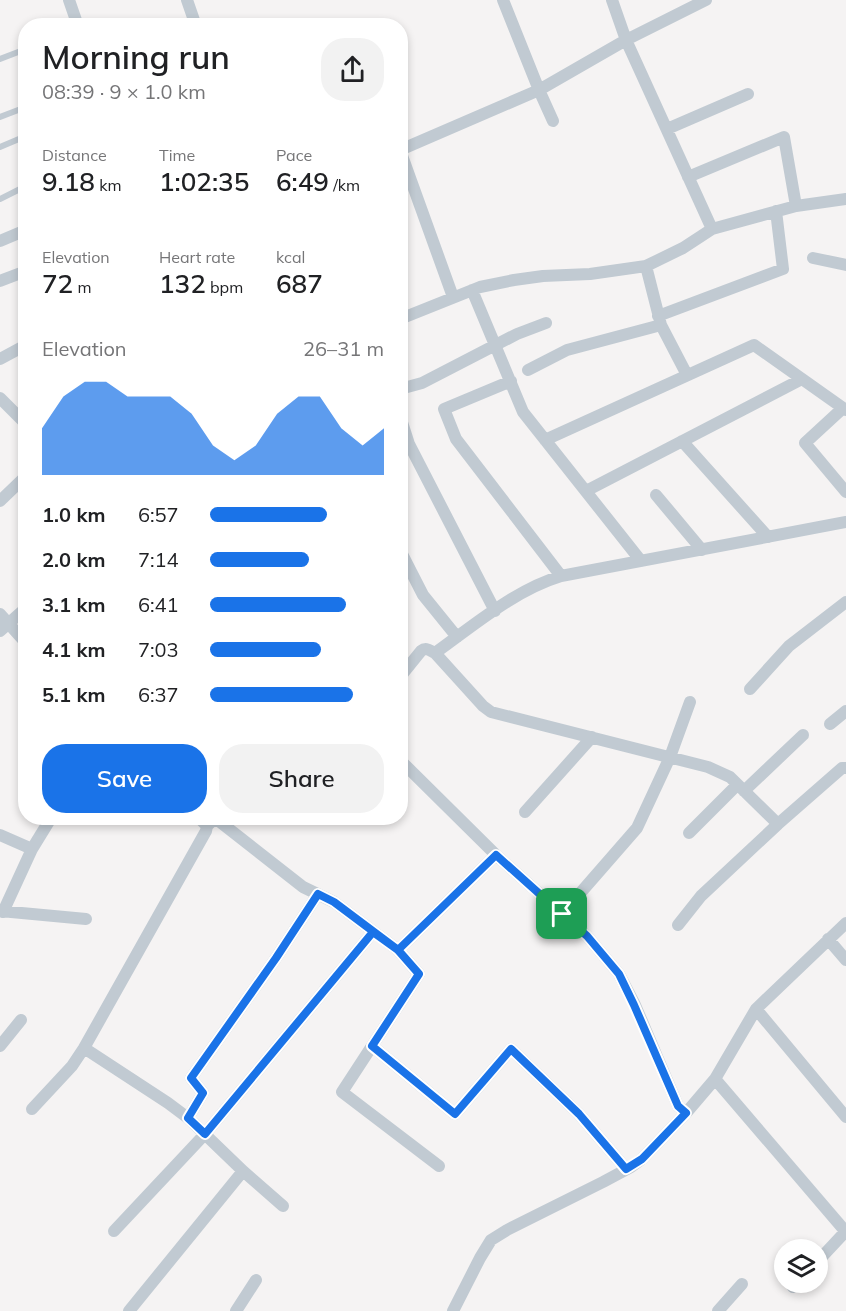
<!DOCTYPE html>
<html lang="en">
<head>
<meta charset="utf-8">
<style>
	:root { --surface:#fff; --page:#f2f2f2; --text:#202124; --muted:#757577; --accent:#1a73e8 }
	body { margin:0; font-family:Mulish,sans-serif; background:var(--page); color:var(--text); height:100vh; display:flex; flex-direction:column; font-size:22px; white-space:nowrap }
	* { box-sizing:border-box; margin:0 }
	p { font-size:20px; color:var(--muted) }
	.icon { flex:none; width:33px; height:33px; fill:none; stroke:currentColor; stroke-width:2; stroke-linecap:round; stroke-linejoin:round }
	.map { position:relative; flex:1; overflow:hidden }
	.side { position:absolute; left:18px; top:18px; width:390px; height:807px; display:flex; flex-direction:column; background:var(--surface); border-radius:24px; box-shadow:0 3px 9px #0003 }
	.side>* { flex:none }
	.buttons { position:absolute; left:774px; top:1239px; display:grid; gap:12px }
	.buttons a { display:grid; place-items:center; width:54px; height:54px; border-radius:50%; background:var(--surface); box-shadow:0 3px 9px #0003; font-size:30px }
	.pin { position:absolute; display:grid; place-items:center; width:51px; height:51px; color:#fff; margin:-26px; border-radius:12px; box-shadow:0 3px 9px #0006 }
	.round { display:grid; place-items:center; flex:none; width:63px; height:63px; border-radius:24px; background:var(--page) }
	.summary { display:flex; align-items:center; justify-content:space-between; height:102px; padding:0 24px }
	h1 { font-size:33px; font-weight:600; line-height:45px }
	.stats { display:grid; grid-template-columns:repeat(3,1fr); gap:9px; height:102px; padding:6px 24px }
	.stats div { display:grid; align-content:center }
	.stats b { font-size:26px; font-weight:600 }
	.stats small { font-size:16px; font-weight:400 }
	.stats p { font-size:16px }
	.chart { height:168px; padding:12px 24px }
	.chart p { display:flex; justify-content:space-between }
	.chart svg { width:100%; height:108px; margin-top:6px; fill:var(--accent); opacity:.7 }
	.action { display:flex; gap:12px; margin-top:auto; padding:12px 24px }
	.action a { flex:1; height:69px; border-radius:24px; background:var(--accent); color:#fff; font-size:24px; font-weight:600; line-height:69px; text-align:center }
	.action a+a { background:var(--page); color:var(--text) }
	ul { padding:0 24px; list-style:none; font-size:20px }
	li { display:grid; grid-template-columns:96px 72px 1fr; align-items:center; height:45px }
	li i { height:15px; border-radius:8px; background:var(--accent) }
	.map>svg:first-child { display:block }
</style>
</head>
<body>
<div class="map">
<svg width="846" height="1311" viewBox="0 0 846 1311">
	<rect width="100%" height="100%" fill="#f5f3f3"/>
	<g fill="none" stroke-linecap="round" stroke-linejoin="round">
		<path stroke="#c1cad2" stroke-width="6" d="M0 59 26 49
			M0 117 26 107
			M0 147 26 136
			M0 199 26 186"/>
		<path stroke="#c1cad2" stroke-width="12" d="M69 0 78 26
			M187 0 196 26
			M503 0 539 90 553 121
			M612 0 626 40 712 229
			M667 129 748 94
			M400 150 539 90 626 40 706 0
			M400 150 453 297
			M688 177 784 137 796 206
			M0 241 26 230
			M813 258 846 265
			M646 266 661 325 687 375
			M0 281 26 271
			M472 290 523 412 641 561
			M658 316 783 269 776 211
			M400 319 480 287 514 280 543 276 590 274 646 266 683 248 712 229 796 206 846 199
			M0 359 26 345
			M528 370 567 350 661 325
			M511 381 444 409 456 439 561 576
			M400 389 422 383 517 334 546 323
			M0 398 26 424
			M843 408 805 443 846 492
			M400 416 409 444 495 611
			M545 440 754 345 846 410
			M682 441 768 537
			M586 491 802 379
			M656 495 702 550
			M0 501 26 476
			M400 550 423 595 457 637
			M0 614 26 643
			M0 631 26 608
			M435 653C474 625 515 590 561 576L846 522
			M400 677 421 651C426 647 429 650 435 653L483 706 491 712 708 767 730 777 778 824
			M750 689 789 646 846 602
			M830 724 846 711
			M400 760 496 855 587 936 619 974 635 1005 678 1106 686 1113
			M744 791 803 735
			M525 812 592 737
			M199 818 207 826
			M689 833 737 785
			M0 835 32 849
			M0 911 86 919
			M3 912 32 849 51 818
			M562 914 637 828 670 757 690 702
			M678 925 701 896 778 824 842 768H846
			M828 939 846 960
			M398 950 419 974 342 1092 439 1166
			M756 1009 846 1117
			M0 1046 21 1020
			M372 1046 455 1114 511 1049 579 1114 626 1169
			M84 1048 168 1103 188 1118 243 1171 283 1206
			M715 1079 846 1232
			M32 1109 72 1066 84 1048 206 831 207 826 215 818 303 887 334 902 398 950 496 855
			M188 1118 203 1093 191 1078 276 958 318 894
			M114 1231 205 1134 373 932
			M818 1261 845 1232
			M793 1287 797 1282
			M129 1311 243 1171
			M236 1311 256 1280
			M453 1311 480 1258 491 1240 507 1230 603 1182 631 1167 642 1159 686 1113 715 1079 756 1009 846 923
			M718 1311 742 1284"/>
	</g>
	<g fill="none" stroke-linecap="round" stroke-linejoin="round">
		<defs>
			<path id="route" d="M562 914 496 855 398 950 373 932 205 1134 188 1118 203 1093 191 1078 276 958 318 894 334 902 398 950 419 974 372 1046 455 1114 511 1049 579 1114 626 1169 642 1159 686 1113 678 1106 634 1005 619 974 587 936 562 914"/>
		</defs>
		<use href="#route" stroke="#fff" stroke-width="12"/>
		<use href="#route" stroke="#1a73e8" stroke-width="8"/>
	</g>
</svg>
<div class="buttons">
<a><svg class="icon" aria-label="layers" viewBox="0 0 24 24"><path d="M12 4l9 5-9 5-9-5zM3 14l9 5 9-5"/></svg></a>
</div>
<div class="pin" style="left:562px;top:914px;background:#1e9e55"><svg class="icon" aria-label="arrive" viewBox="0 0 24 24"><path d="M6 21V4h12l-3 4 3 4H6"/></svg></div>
<section class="side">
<div class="summary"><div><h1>Morning run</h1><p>08:39 · 9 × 1.0 km</p></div><a class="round"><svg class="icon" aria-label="share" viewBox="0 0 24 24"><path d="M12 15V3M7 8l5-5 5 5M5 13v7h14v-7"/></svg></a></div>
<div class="stats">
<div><p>Distance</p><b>9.18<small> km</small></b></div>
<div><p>Time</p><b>1:02:35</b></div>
<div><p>Pace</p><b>6:49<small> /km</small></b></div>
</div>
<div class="stats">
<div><p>Elevation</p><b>72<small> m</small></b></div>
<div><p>Heart rate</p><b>132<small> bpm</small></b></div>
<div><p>kcal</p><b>687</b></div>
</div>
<div class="chart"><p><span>Elevation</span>26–31 m</p>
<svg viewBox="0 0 160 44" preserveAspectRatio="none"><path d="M0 44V25L10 12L20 6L30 6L40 12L50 12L60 12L70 19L80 32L90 38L100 32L110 19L120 12L130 12L140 25L150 32L160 25V44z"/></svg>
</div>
<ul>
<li><b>1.0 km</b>6:57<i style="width:67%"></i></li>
<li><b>2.0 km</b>7:14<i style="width:57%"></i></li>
<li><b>3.1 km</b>6:41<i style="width:78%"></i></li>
<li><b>4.1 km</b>7:03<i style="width:64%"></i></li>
<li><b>5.1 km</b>6:37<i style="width:82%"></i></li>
</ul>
<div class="action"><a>Save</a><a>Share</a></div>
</section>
</div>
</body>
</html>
